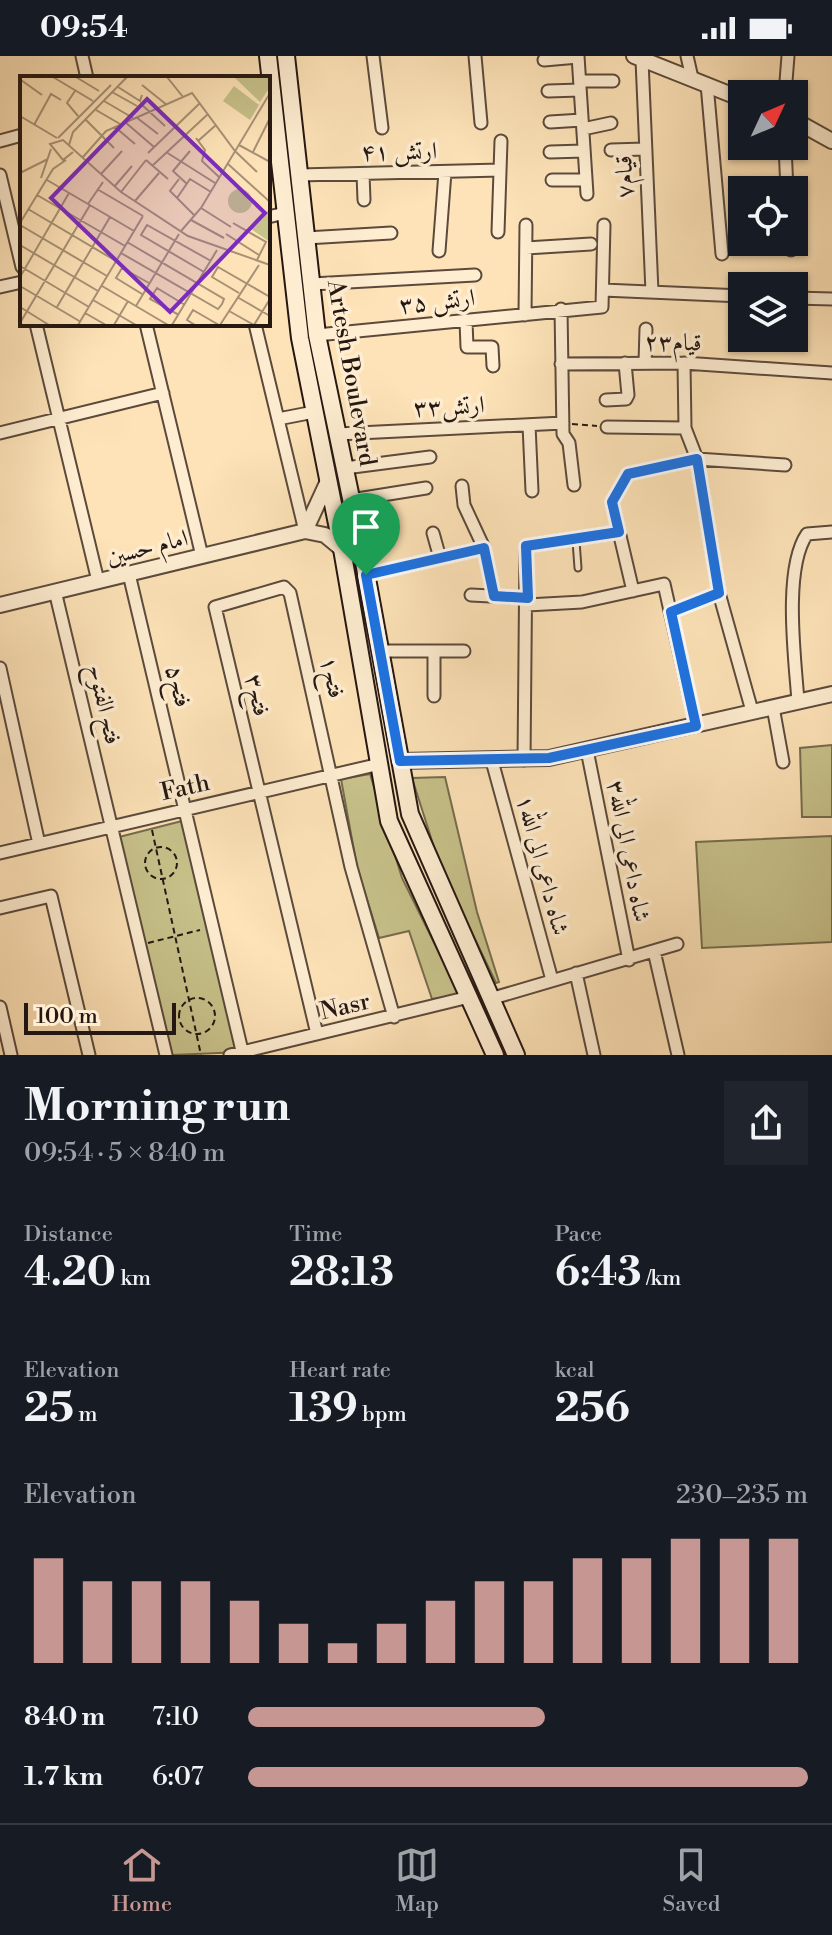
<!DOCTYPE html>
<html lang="en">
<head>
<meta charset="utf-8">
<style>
	:root { --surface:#171b24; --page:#20242c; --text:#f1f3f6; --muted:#9ea1a6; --line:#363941; --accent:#c59692 }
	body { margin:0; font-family:"Libre Bodoni",Amiri,serif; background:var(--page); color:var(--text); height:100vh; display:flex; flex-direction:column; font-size:30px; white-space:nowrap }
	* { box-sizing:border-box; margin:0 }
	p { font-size:26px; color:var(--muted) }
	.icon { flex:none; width:44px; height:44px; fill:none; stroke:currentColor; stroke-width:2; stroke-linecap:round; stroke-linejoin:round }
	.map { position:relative; height:999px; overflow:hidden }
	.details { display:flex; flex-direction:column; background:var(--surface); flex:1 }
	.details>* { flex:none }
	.needle { width:52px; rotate:46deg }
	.controls { position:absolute; left:728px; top:24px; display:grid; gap:16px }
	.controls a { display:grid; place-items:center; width:80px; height:80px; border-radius:0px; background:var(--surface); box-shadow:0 2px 6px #0004; font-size:40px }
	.scale { position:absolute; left:24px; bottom:20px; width:152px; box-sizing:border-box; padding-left:8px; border:4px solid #251712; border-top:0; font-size:22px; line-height:28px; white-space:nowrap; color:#251712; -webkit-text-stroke:6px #feedd1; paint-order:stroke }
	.pin { position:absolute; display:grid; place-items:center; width:68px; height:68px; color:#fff; margin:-82px -34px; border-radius:50% 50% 50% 0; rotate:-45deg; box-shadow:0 0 8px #0007 }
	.pin .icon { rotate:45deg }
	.round { display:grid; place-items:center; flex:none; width:84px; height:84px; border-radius:0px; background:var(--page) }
	.overview { display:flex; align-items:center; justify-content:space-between; height:136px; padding:0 24px }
	h1 { font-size:44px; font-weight:700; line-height:60px }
	.metrics { display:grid; grid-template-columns:repeat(3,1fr); gap:12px; height:136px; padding:8px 24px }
	.metrics div { display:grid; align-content:center }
	.metrics b { font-size:40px; font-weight:700 }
	.metrics small { font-size:22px; font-weight:400 }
	.metrics p { font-size:22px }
	.chart { height:224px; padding:16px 24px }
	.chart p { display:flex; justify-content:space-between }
	.chart svg { width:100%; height:144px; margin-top:8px; stroke:var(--accent); stroke-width:6 }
	ul { padding:0 24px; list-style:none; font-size:26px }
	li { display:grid; grid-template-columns:128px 96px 1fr; align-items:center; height:60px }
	li i { height:20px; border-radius:10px; background:var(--accent) }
	.status { display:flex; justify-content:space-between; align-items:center; height:56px; padding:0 40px; background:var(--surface); direction:ltr }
	.status svg { height:22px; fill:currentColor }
	.dock { display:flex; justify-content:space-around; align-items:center; height:112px; border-top:2px solid var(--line); background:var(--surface); font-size:22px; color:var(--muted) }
	.dock a { display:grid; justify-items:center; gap:4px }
	.dock .current { color:var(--accent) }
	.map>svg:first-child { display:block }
</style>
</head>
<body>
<div class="status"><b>09:54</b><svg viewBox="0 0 49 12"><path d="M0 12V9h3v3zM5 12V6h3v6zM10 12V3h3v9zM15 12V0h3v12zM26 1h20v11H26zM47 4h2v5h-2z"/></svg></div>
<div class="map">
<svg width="832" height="999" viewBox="0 0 832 999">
	<rect width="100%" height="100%" fill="#fee3b8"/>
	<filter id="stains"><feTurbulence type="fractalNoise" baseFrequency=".0025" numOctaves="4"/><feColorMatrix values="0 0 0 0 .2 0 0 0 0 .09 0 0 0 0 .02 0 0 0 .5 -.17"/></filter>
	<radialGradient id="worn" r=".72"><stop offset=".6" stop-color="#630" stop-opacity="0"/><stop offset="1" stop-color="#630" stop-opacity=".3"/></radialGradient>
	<path fill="#c7c18a" stroke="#766c4e" stroke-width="2" d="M832 689V761H802L800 692Z
		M370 718 402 822 460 939 432 943 409 875 379 882 357 811 341 723Z
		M445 721 477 856 499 926 496 927 440 810 412 722Z
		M182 765 242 996 172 999 119 781Z
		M832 780V886L702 892 696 786Z"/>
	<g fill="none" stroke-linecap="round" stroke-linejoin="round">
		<defs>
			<path id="service" d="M576 485 578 512"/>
			<path id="minor" d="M82 0 87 22
				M373 0 382 72
				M475 0 481 67
				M578 0 587 138
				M687 0 692 22
				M544 4 578 1
				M642 4 652 236
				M580 25H613
				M707 28 722 198
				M548 35 580 34
				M785 38 788 0
				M550 66 582 64
				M583 73 611 67
				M0 85 22 79
				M785 90 787 134
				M611 94 645 93
				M550 96 584 95
				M363 118 364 144
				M0 119 22 211
				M299 119 500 114
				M552 124H586
				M268 161 285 157
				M498 176 501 85
				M306 182 391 177
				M791 186V194
				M526 192 591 188
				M439 195 445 116
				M312 228 475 219
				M0 231 22 226
				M603 234 742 240
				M794 242 832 243
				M561 253 563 378 569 387 574 429
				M525 259 526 169
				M466 265 467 291H492L493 310
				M36 268 98 525
				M146 268 202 500
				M255 268 305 475
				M317 279 602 251 604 169
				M645 307 646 273
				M684 307 685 372 697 403 719 537 752 655
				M561 308 684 307 832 317
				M606 344 626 343 628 339 625 307
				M278 363 314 356
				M529 369 532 435
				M607 371 685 372
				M0 377 163 337
				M338 378 563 367
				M345 412 430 401
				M462 430 464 449 484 492 494 540
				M351 444 426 432
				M433 477 440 502
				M129 518 243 999
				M366 519 484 492
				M55 535 166 999
				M633 535 612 446 628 418 697 403 785 409
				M471 539 528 542
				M527 549 582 546 664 528 696 670
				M671 556 719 537
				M379 595H464
				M0 612 39 788
				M434 640V595
				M798 645C795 603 783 513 807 478L832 476
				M773 651 783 706
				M587 694 629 904
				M524 704 526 490 619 476
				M492 705 552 924
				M0 797 380 708
				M0 852 51 840 89 999
				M654 895 678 999
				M576 917 594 999
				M490 943 677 888
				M0 951 11 999
				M317 978 215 551 284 531 290 537 351 811 394 961
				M230 999 469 941"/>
			<path id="tertiary" d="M634 0 742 43
				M794 64 832 85
				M305 475 328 425
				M0 549 305 475 325 479 342 493
				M400 705 549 702 832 638"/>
			<path id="secondary" d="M268 0 300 282 342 493 389 765 495 999
				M286 0 317 279 362 495 410 758 516 999"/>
		</defs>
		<use href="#service" stroke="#5b4a3c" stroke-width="9"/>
		<use href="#minor" stroke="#5b4a3c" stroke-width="15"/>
		<use href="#tertiary" stroke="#5b4a3c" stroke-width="18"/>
		<use href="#secondary" stroke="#251712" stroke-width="20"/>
		<path stroke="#251712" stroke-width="2" stroke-dasharray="6 4" stroke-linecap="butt" d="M572 368 597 370
			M152 774 201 999
			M145 807a16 16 0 1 1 32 0a16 16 0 1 1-32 0Z
			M148 887 200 874
			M179 960a18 18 0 1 1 36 0a18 18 0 1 1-36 0Z"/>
		<use href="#service" stroke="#feedd1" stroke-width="5"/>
		<use href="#minor" stroke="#feedd1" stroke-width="11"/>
		<use href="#tertiary" stroke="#feedd1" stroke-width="14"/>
		<use href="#secondary" stroke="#feedd1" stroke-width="16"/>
	</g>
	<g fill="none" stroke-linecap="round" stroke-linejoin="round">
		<defs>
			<path id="route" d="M697 403 719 537 671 556 696 670 549 702 400 705 366 519 484 492 494 540 528 542 526 490 619 476 612 446 628 418Z"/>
		</defs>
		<use href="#route" stroke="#fff" stroke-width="16"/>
		<use href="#route" stroke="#1a73e8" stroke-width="10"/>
	</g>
	<g text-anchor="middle" stroke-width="7" stroke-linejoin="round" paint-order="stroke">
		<g font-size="24" fill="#251712" stroke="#feedd1">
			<text transform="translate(399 95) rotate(-1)" y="8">ارتش ۴۱</text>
			<text transform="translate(624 121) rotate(-92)" y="8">قیام۷</text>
			<text transform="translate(437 245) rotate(-6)" y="8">ارتش ۳۵</text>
			<text transform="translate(673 286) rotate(1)" y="8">قیام۲۳</text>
			<text transform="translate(352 317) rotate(80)" y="8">Artesh Boulevard</text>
			<text transform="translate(449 350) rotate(-3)" y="8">ارتش۳۳</text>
			<text transform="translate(147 491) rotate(-14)" y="8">امام حسین</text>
			<text transform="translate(333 621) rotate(77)" y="8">۱فتح</text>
			<text transform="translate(179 630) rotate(76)" y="8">۵فتح</text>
			<text transform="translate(258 639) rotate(77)" y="8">۳فتح</text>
			<text transform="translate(105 648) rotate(77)" y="8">فتح الفتوح</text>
			<text transform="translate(185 731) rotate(-13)" y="8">Fath</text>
			<text transform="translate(629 795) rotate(79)" y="8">شاه داعی الی الله۳</text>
			<text transform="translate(543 809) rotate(75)" y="8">شاه داعی الی الله۱</text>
			<text transform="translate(345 950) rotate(-13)" y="8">Nasr</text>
		</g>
	</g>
	<g transform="translate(20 20)">
		<rect width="250" height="250" fill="#fee3b8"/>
		<path d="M214 1H250V11L240 26ZM214 10 239 29 230 44 203 25ZM208 125a12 12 0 1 1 24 0a12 12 0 1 1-24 0ZM250 132V166L231 153Z" fill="#c7c18a"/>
		<path fill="none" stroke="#a79176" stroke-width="2" d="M33 1 73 25M56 1 79 15M147 1 163 21M1 4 22 19M122 9 147 29M98 11 120 25 122 19M55 15 47 27 58 40M92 16 117 30M84 25 113 42M121 28 145 50M76 34 100 48M0 40 37 62M116 41 138 58M66 44 94 72M105 46 134 71M14 49 31 18 41 24M95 51 115 68M38 62 91 9M176 62 185 74 182 85 199 101M178 65 196 49M49 69 53 56 107 1M219 69 250 86M53 76 43 84 30 68 43 64 101 116 168 160 250 189M146 76 195 107M233 76 250 42M128 77 180 27M63 81 86 55 172 17 215 75 237 96M126 84 148 103M208 88 250 126M132 90 188 38M0 97 28 83M81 98 102 75M21 102 31 73M159 103 150 115 175 140M27 104 114 155M167 108 153 95 170 75M94 111 112 90M77 113 123 140M101 116 126 84M17 119 105 170M157 122 170 103 191 116M115 125 139 97M68 128 83 106M181 132 211 151M8 133 96 185M171 144 204 162M0 147 33 93 46 84M213 147 246 166 237 184M0 149 87 200M161 155 181 132 250 17M206 158 239 179M0 169 78 215M101 177 198 233 202 228 204 223 107 166M0 190 69 231M184 196 121 159 127 149 191 185M0 201 49 117M0 210 61 246M82 210 148 249M219 217 192 201 198 191 250 221M122 218 96 202 102 192 129 207M217 221 250 240M73 224 116 249M116 230 159 158M0 231 29 249M37 231 90 141M209 235 234 249M65 237 86 249M159 239 130 223 137 212 165 229M0 247 70 129M58 249 123 140M94 249 108 225M152 249 197 174M175 249 167 244 173 234 199 249M200 249 239 189M234 249 250 223"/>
		<path fill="#7b2cbf" fill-opacity="0.15" stroke="#7b2cbf" stroke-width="4" d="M127 23 245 137 150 236 31 122Z"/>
		<rect width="250" height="250" fill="none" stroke="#251712" stroke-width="4"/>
	</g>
	<rect width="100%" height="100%" filter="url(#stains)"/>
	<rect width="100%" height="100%" fill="url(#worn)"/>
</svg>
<div class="controls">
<a><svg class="needle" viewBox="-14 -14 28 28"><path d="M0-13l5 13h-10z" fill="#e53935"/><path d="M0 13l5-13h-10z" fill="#9ea1a6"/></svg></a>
<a><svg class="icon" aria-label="locate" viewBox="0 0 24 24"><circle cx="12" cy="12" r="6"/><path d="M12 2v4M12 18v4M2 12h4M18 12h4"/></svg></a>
<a><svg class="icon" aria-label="layers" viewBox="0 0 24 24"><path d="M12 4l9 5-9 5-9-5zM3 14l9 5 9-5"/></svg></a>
</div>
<div class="scale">100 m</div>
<div class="pin" style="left:366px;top:519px;background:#1e9e55"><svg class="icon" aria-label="arrive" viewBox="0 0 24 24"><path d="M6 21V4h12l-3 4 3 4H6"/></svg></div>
</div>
<section class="details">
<div class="overview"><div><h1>Morning run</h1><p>09:54 · 5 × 840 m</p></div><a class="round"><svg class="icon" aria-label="share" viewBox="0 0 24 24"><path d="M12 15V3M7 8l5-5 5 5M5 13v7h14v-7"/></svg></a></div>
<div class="metrics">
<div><p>Distance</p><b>4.20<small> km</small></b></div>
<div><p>Time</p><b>28:13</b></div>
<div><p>Pace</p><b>6:43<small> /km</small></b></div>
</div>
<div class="metrics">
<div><p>Elevation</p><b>25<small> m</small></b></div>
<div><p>Heart rate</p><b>139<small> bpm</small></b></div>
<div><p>kcal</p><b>256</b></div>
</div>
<div class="chart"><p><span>Elevation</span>230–235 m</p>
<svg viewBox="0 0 160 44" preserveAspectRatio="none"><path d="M5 44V12M15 44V19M25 44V19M35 44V19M45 44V25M55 44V32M65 44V38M75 44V32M85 44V25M95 44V19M105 44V19M115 44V12M125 44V12M135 44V6M145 44V6M155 44V6"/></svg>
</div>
<ul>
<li><b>840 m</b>7:10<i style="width:53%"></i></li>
<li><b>1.7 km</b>6:07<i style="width:100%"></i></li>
</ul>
</section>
<nav class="dock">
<a class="current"><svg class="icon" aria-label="home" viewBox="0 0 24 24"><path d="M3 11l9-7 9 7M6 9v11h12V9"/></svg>Home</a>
<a><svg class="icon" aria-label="map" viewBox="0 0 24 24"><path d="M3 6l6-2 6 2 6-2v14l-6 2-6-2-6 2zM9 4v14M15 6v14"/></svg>Map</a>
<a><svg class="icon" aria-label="saved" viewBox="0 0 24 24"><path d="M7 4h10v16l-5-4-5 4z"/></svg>Saved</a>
</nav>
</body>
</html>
